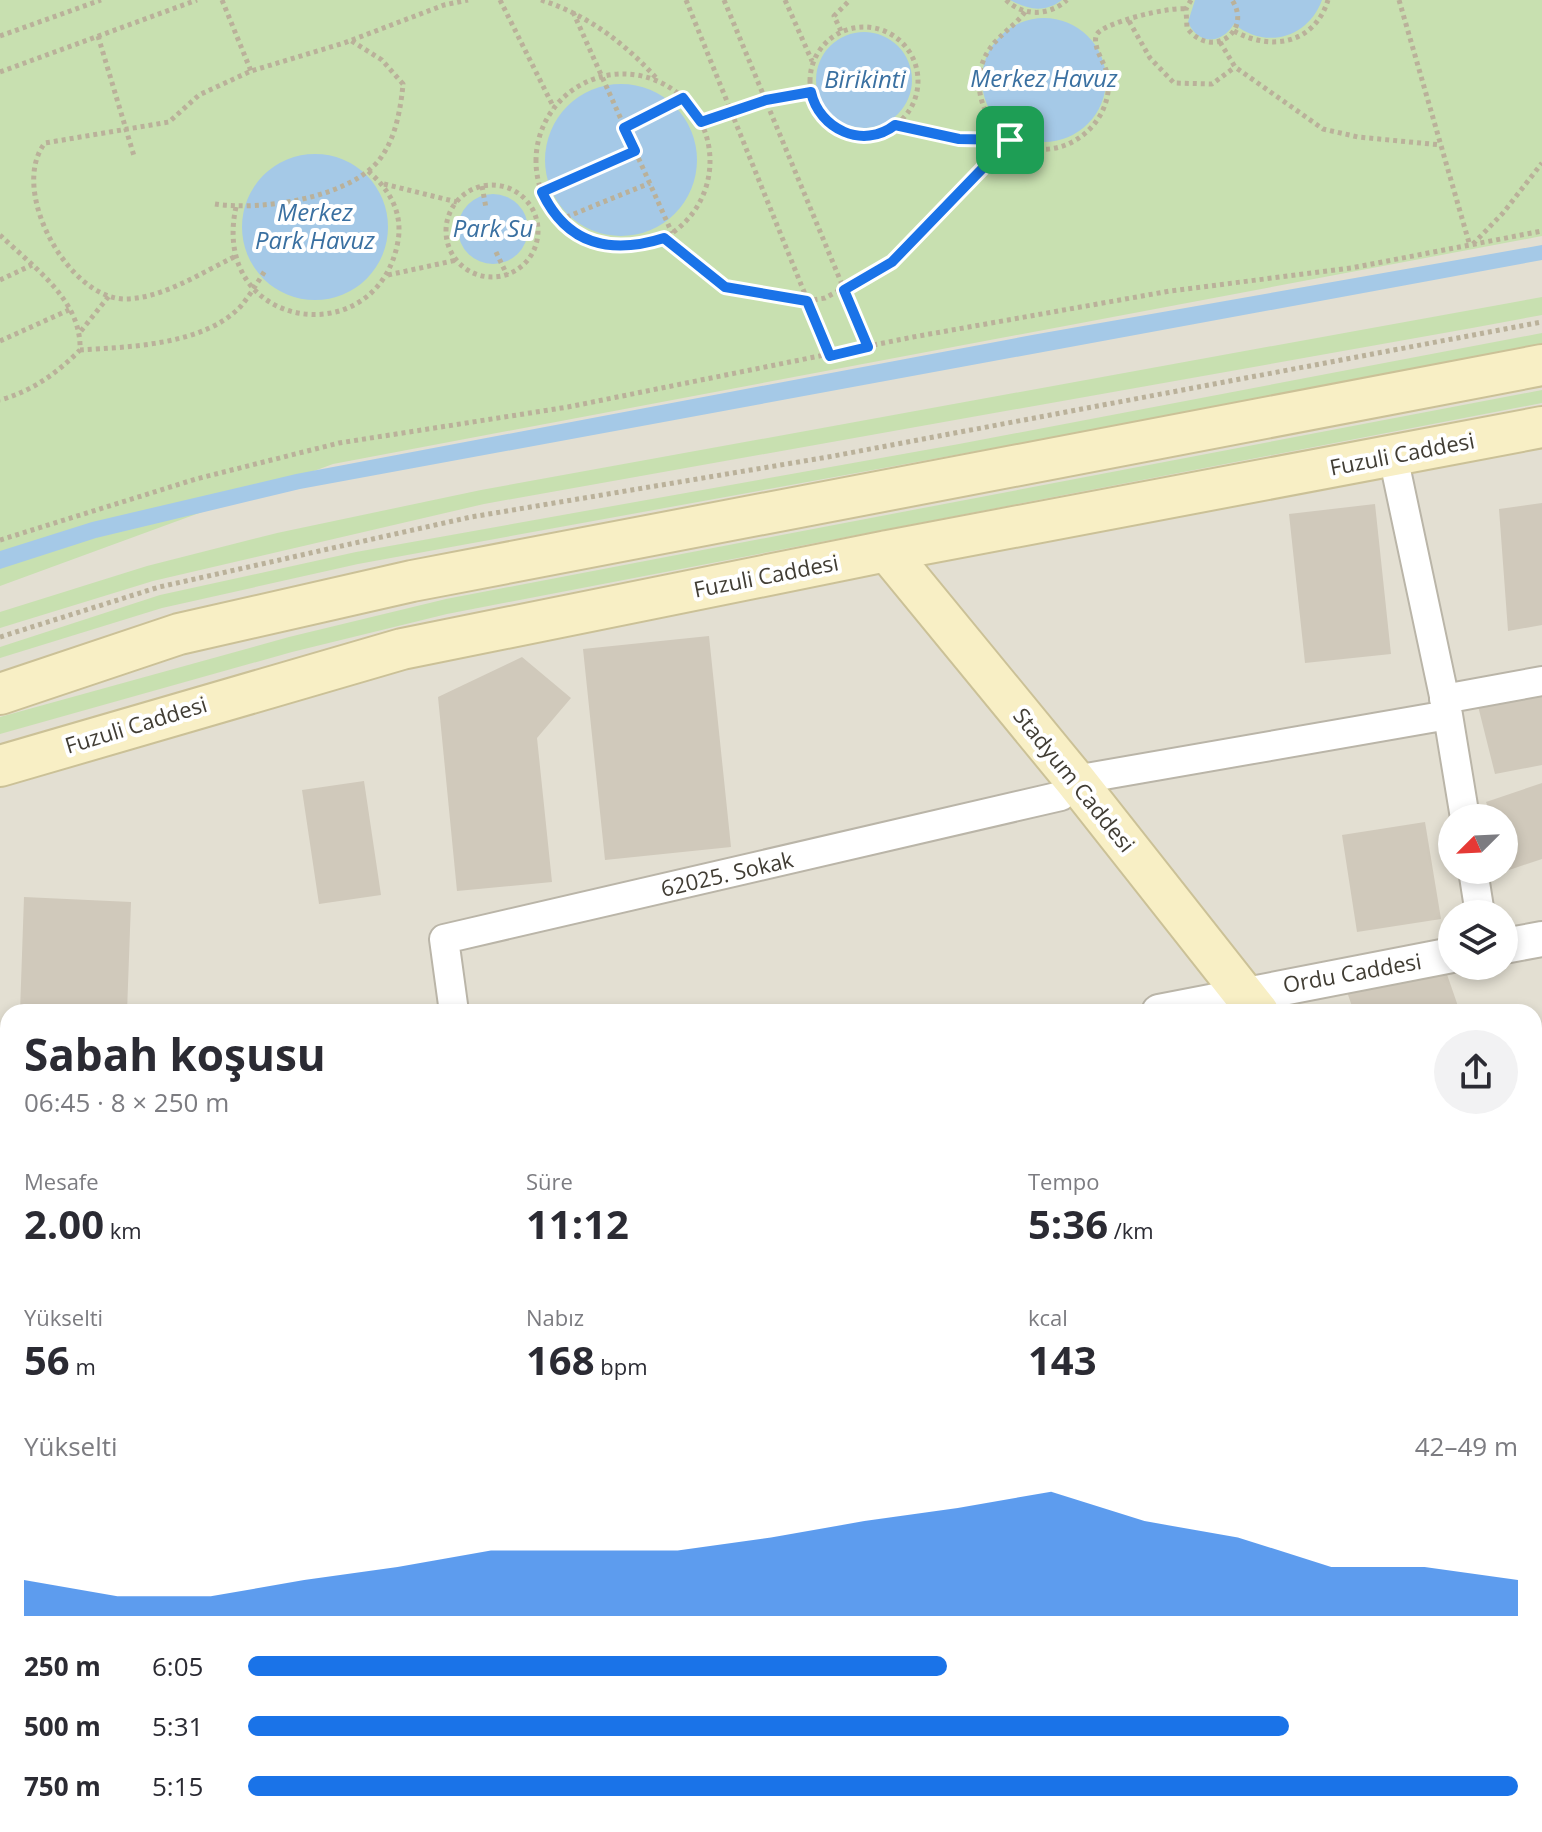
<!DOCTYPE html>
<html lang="tr">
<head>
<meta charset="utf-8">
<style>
	:root { --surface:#fff; --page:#f2f2f3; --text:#2b2b33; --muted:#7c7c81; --accent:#1a73e8 }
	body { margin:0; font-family:"Open Sans",sans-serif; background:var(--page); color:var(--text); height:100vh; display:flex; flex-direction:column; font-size:30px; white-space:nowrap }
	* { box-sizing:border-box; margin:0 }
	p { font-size:26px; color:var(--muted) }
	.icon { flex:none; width:44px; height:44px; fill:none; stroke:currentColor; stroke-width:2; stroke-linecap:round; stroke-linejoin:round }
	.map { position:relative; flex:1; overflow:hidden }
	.sheet { position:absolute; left:0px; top:1004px; width:1542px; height:828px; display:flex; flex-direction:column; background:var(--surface); border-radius:24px 24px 0 0; box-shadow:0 4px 12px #0003 }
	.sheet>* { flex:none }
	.needle { width:52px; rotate:246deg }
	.buttons { position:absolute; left:1438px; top:804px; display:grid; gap:16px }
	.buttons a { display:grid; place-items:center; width:80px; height:80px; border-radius:50%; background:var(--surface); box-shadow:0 4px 12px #0003; font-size:40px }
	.pin { position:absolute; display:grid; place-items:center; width:68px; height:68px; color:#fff; margin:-34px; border-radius:16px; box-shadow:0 4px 12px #0006 }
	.round { display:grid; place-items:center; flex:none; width:84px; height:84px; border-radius:42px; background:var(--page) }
	.summary { display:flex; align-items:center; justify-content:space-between; height:136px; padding:0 24px }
	h1 { font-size:44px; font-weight:700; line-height:60px }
	.metrics { display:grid; grid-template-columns:repeat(3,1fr); gap:12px; height:136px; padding:8px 24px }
	.metrics div { display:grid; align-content:center }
	.metrics b { font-size:40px; font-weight:700 }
	.metrics small { font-size:22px; font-weight:400 }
	.metrics p { font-size:22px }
	.chart { height:224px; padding:16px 24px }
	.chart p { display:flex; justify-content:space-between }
	.chart svg { width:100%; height:144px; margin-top:8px; fill:var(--accent); opacity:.7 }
	ul { padding:0 24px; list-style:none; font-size:26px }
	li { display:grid; grid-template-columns:128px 96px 1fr; align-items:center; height:60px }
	li i { height:20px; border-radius:10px; background:var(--accent) }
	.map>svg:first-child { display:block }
</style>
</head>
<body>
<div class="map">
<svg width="1542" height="1832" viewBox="0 0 1542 1832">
	<rect width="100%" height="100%" fill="#f0ede4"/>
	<path fill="#e3dfd2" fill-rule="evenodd" d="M0 0H1542V1832H0ZM1452 818H1504V870H1452ZM1452 914H1504V966H1452ZM8 1012H1534V1824H8Z"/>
	<path fill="#e8e2cf" d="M0 1302 8 1312V1538L0 1544Z"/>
	<path fill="#c8e0b0" d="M0 0H1542V236L333 464 0 586Z
		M1542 297V315L1472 328 484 504 153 581 0 628V612L147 566 277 533 481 490Z
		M1542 333V345L1388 376 358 564 162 608 0 658V647L160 595 356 552 959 444Z
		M1542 390V403L447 614 292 652 0 734V717L289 637 446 599Z
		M1534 1607 1542 1611V1832H1073L1083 1824H1534Z"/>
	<path fill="#a5c9e7" d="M1010 0H1062C1045 13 1028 10 1010 0Z
		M1195 0H1322C1308 38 1266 50 1234 24 1221 45 1198 45 1188 22Z
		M982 80a62 62 0 1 1 124 0a62 62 0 1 1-124 0Z
		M816 80a48 48 0 1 1 96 0a48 48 0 1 1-96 0Z
		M545 160a76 76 0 1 1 152 0a76 76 0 1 1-152 0Z
		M242 227a73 73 0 1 1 146 0a73 73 0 1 1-146 0Z
		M458 229a35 35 0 1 1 70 0a35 35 0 1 1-70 0Z
		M1542 245V260L300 489 96 538 0 569V551L92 522 296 474 1032 335Z"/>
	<path fill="#d0c9bb" d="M1542 503V625L1508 631 1499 509Z
		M1375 504 1391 654 1305 663 1289 514Z
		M709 636 731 847 605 860 583 649Z
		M522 657 571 698 537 738 552 882 457 891 438 697Z
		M1542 692V765L1495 774 1478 706Z
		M364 781 381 895 319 904 302 790Z
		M1542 783V859L1509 870 1504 855V818H1492L1486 802Z
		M1425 822 1441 919 1357 932 1342 835Z
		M24 897 131 902 127 1012H20Z
		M1441 957 1460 1012H1354L1346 989Z
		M1542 1192V1290L1534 1277V1197Z
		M0 1410 8 1419V1461L0 1467Z
		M8 1697V1769L0 1759V1704Z
		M0 1780 8 1790V1824H38L29 1832H0Z
		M55 1824H77L68 1832H62Z"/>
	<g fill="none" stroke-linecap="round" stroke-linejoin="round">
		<defs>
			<path id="service" d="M818 1832 820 1824"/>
			<path id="minor" d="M1393 456 1448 715 1465 818
				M1444 699 1542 681
				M1473 870 1480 914
				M454 1012 444 939 1061 796 1075 780 1448 715"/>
			<path id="tertiary" d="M1504 946 1542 939
				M1159 1012 1452 955
				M0 1614 8 1608
				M0 1667 8 1661"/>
			<path id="secondary" d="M887 551 1075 780 1258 1012
				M0 694 179 634 412 581 1542 365
				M0 766 402 649 887 551 1542 427
				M0 1181 8 1191
				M1534 1366 1542 1376
				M498 1824 505 1832"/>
		</defs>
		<use href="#service" stroke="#bab5a8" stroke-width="18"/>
		<use href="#minor" stroke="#bab5a8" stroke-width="32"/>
		<use href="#tertiary" stroke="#bab5a8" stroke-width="38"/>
		<use href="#secondary" stroke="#cbc197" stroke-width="44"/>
		<path stroke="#bab19a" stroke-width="5" stroke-dasharray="4 4" stroke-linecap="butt" d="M222 0 251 71
			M500 0 554 108
			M541 0C588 15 626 44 658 80
			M686 0 830 356
			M724 0 868 347
			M785 0 812 61
			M1006 0C1024 17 1049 16 1067 0
			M1191 0 1186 9 1187 28C1211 60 1253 32 1232 0
			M1399 0 1470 246
			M573 12 672 233
			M1025 12C1016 24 1005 31 995 42 965 75 980 126 1019 144 1063 164 1114 124 1108 77 1106 64 1093 49 1096 36 1099 23 1172 6 1186 9
			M1129 21 1150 58 1174 83 1212 84 1235 67
			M810 81a54 54 0 1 1 108 0a54 54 0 1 1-108 0Z
			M841 31 834 16 850 0
			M1234 31C1270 51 1314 45 1328 0
			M0 36 101 0
			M98 36 134 156
			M1220 42 1235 67 1323 129 1358 137 1441 145
			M0 72 197 0
			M536 161a87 87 0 1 1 174 0a87 87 0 1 1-174 0Z
			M701 122 766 100 811 92
			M624 128 683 98
			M384 184 457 202
			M446 231a46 46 0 1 1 92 0a46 46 0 1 1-92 0Z
			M482 186 486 208
			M542 192 635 151
			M215 204C261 211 354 198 382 156 396 136 401 107 403 84L382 60 350 40
			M236 207C209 331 378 355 398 241 403 212 389 189 368 171
			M559 220 650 183
			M0 235C33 267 82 300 80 350 56 374 32 391 0 400
			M664 238 725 287 807 301 825 298 892 262 1010 140 959 139 895 125
			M1473 244 1503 213 1542 163
			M496 252 507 275
			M234 257C201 273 163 298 126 299 69 300 8 190 45 143L169 122 199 95 251 71 344 43 444 5 468 0
			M388 275 457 260
			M0 280 32 265
			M81 331 109 296
			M0 341 71 309
			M80 350C129 347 205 345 241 306 250 295 258 282 266 269
			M0 540 196 479 339 443 568 407 913 337 1170 291 1351 268 1542 231
			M0 637 159 587 471 517 828 457 1542 322"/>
		<use href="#service" stroke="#fff" stroke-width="14"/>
		<use href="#minor" stroke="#fff" stroke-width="28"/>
		<use href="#tertiary" stroke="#fff" stroke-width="34"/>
		<use href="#secondary" stroke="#f8efc5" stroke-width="40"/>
	</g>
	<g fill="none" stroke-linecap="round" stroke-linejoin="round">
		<defs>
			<path id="route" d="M811 92C819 129 863 150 895 125L959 139 1010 140 892 262 844 290 868 347 830 356 807 301 725 287 664 238C611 255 567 245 542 192L635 151 624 128 683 98 701 122 766 100Z"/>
		</defs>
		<use href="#route" stroke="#fff" stroke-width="16"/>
		<use href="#route" stroke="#1a73e8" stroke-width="10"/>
	</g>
	<g text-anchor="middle" stroke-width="8" stroke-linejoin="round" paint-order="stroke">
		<g font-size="22" fill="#413d34" stroke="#fff">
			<text transform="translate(1402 454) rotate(-11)" y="8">Fuzuli Caddesi</text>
			<text transform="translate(766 576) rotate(-11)" y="8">Fuzuli Caddesi</text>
			<text transform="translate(136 725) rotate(-17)" y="8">Fuzuli Caddesi</text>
			<text transform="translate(1074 780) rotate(51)" y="8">Stadyum Caddesi</text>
			<text transform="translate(727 874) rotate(-13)" y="8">62025. Sokak</text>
			<text transform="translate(1352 973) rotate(-10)" y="8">Ordu Caddesi</text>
		</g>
		<g font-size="24" font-style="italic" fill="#3a70a1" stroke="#fff">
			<text x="1044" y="87">Merkez Havuz</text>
			<text x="865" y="88">Birikinti</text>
			<text x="315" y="221">Merkez<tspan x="315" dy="28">Park Havuz</tspan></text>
			<text x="493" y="237">Park Su</text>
		</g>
	</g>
</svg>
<div class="buttons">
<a><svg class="needle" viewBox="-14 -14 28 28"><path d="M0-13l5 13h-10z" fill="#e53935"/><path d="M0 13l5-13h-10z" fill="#7c7c81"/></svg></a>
<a><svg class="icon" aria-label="layers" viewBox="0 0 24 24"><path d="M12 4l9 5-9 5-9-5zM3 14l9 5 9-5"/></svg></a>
</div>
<div class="pin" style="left:1010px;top:140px;background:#1e9e55"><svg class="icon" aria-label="arrive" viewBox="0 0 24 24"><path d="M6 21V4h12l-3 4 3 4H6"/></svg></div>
<section class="sheet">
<div class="summary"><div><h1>Sabah koşusu</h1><p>06:45 · 8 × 250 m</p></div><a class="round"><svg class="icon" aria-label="share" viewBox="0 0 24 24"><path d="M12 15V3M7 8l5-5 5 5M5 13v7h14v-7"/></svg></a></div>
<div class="metrics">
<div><p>Mesafe</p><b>2.00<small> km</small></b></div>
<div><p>Süre</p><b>11:12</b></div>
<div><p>Tempo</p><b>5:36<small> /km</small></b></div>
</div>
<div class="metrics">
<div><p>Yükselti</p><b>56<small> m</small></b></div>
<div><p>Nabız</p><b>168<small> bpm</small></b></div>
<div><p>kcal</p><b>143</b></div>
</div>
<div class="chart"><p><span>Yükselti</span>42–49 m</p>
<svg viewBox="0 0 160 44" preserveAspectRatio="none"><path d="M0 44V33L10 38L20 38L30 33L40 29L50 24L60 24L70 24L80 20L90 15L100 11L110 6L120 15L130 20L140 29L150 29L160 33V44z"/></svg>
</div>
<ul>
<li><b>250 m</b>6:05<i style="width:55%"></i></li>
<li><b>500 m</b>5:31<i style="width:82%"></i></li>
<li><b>750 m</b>5:15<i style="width:100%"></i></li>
</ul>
</section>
</div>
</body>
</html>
